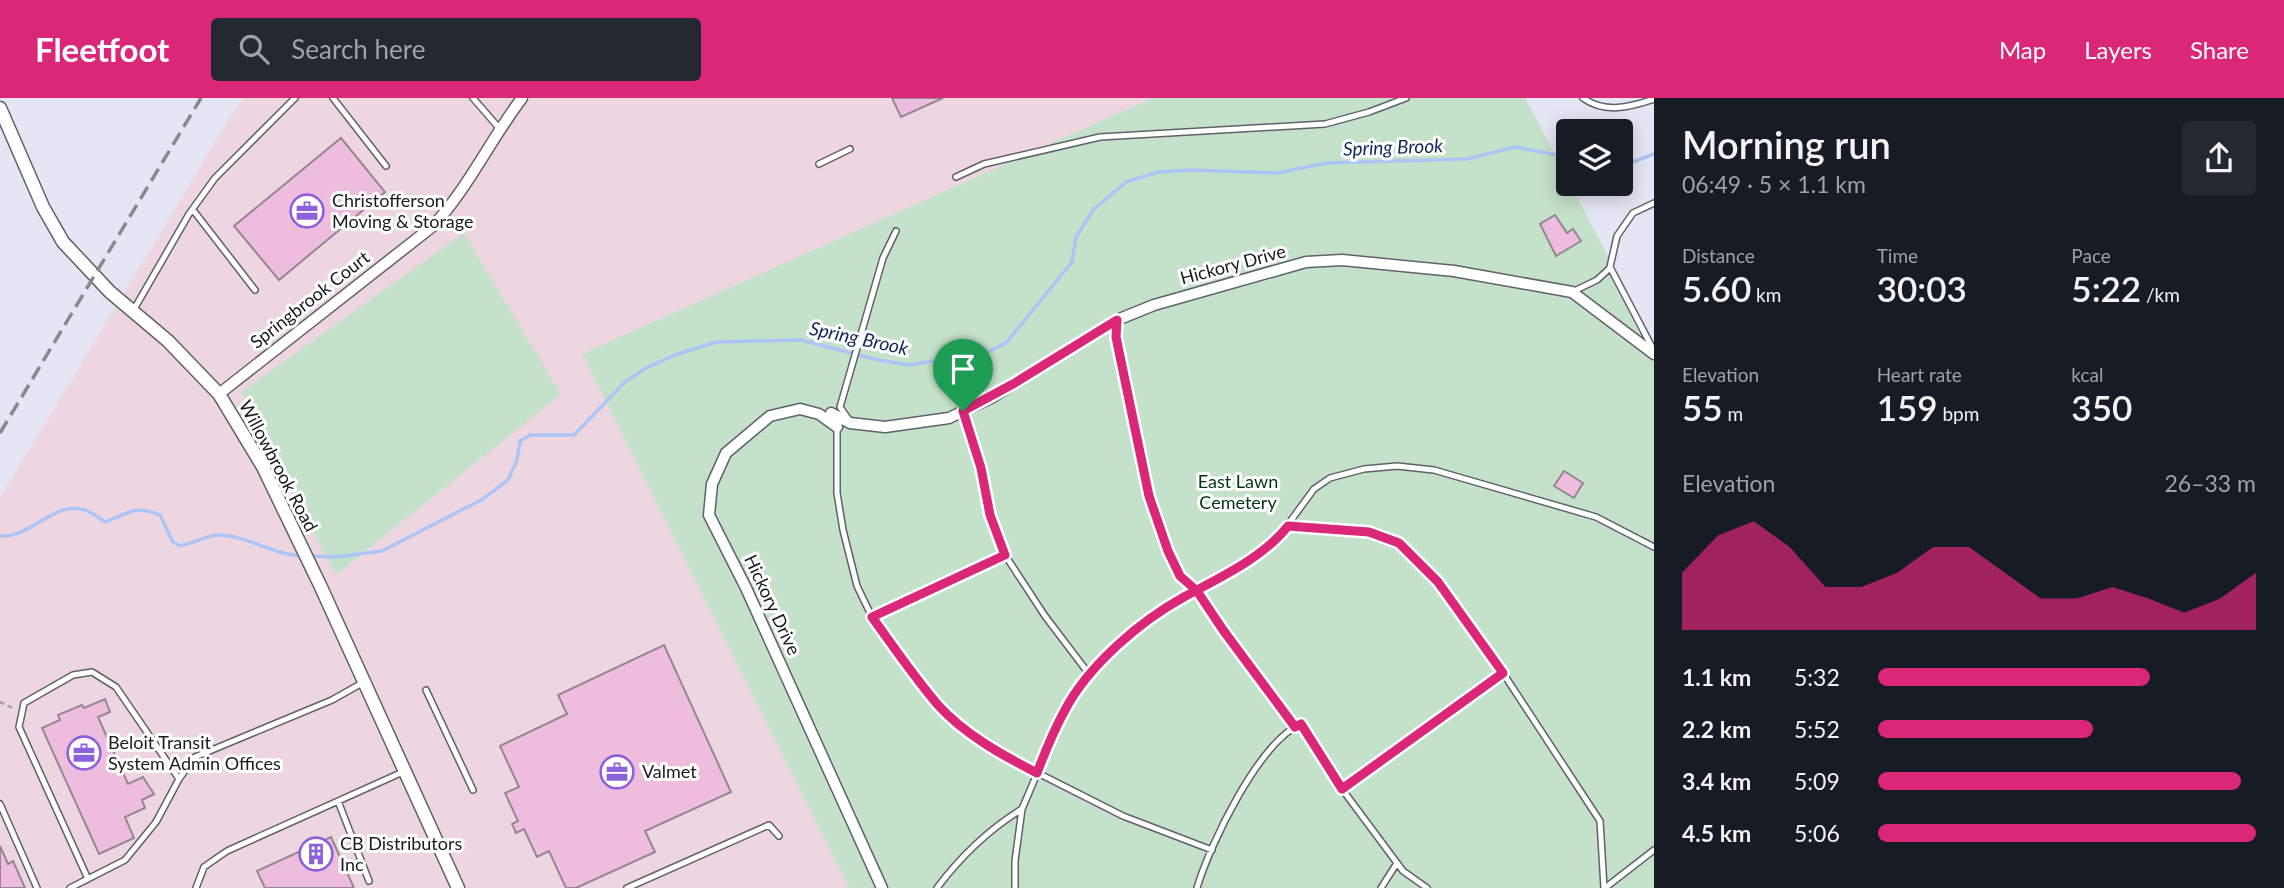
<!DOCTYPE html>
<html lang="en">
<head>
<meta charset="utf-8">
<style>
	:root { --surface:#171b24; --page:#242831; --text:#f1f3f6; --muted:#9ea1a6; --accent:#db2777 }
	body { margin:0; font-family:Lato,sans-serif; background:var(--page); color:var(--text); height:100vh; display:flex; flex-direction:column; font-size:26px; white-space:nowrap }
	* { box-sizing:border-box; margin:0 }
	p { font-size:23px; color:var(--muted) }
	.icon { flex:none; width:38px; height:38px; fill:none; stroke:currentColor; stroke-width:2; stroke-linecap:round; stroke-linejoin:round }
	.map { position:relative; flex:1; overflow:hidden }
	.details { display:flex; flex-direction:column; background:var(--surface); width:630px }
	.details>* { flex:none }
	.tools { position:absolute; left:1556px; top:21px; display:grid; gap:14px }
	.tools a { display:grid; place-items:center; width:77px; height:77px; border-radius:7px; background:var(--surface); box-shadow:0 4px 18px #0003; font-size:35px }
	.pin { position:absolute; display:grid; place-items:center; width:60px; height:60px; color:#fff; margin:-72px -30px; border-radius:50% 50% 50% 0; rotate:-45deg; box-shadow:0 0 7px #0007 }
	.pin .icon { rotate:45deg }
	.round { display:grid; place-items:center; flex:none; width:74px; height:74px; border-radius:7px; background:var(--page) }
	.overview { display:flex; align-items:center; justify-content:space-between; height:119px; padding:0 28px }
	h1 { font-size:38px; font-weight:600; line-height:52px }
	.figures { display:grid; grid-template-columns:repeat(3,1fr); gap:10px; height:119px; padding:7px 28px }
	.figures div { display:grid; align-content:center }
	.figures b { font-size:35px; font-weight:600 }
	.figures small { font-size:19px; font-weight:400 }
	.figures p { font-size:19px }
	.chart { height:196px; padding:14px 28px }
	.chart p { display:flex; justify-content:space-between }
	.chart svg { width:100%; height:126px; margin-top:7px; fill:var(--accent); opacity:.7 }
	ul { padding:0 28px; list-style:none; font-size:23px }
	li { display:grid; grid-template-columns:112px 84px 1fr; align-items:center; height:52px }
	li i { height:18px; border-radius:9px; background:var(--accent) }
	header { display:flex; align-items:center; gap:42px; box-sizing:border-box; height:98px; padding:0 35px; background:var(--accent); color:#fff }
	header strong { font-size:33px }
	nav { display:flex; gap:38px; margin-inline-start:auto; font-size:24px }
	.search { width:490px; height:63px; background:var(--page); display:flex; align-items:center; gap:18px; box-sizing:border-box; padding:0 24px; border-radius:7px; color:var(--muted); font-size:26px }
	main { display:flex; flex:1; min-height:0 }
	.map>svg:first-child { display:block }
</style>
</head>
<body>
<header>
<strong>Fleetfoot</strong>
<div class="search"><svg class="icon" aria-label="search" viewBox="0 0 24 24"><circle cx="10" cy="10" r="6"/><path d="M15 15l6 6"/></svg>Search here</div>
<nav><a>Map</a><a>Layers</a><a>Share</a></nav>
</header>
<main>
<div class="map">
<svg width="1654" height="790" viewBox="0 0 1654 790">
	<rect width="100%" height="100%" fill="#e5e6f3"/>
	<path fill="#eed6e1" d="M242 0H1152L582 256 849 790H0V400Z"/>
	<path fill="#c4e1c9" d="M1152 0H1525L1568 81V86H1570L1654 245V790H849L582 256Z
		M464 135 561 296 336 477 241 294Z"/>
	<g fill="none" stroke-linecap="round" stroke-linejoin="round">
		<path stroke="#adc5f4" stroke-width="3.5" d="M1620 63 1633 64 1654 56
			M0 438C32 440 54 402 85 412 91 414 99 420 105 424 128 416 134 406 160 417L173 444 180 448C191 446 209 437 217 437 245 436 272 457 303 458
			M310 458 336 459 382 453 483 401 508 382 517 362 520 343 530 337H574L625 284 646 270 675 257 716 244 801 242 878 262 909 267 988 254 1006 245 1072 164 1076 139 1094 111 1126 84 1158 74 1191 72 1277 75 1327 65 1467 61 1515 49 1568 59"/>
	</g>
	<path fill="#eebdde" stroke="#938890" stroke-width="2" d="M892 0H943L901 19Z
		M341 40 385 94 279 182 234 128Z
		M1555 117 1567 135 1573 131 1581 143 1556 158 1540 126Z
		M1564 373 1583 385 1574 400 1554 388Z
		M664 547 731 694 645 733 655 754 576 790H566L549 753 537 759 524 731 516 735 512 726 518 723 505 695 519 689 500 648 567 616 558 597Z
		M105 601 110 614 98 619 128 686 143 679 154 696 142 702 145 710 125 719 134 740 99 756 42 630 60 622 58 617 82 607 84 610Z
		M331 739 354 790H265L257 773Z
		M0 748 8 766 13 763 25 790H0Z"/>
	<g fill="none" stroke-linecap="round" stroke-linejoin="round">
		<defs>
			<path id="service" d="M333 0 386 68
				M473 0 499 30
				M1583 0C1605 16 1630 9 1654 1
				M819 66 850 51
				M956 79 984 66 1100 39 1325 26 1369 14 1406 0
				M193 112 255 192
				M1572 194 1597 182 1610 170
				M133 213 189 116 215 80 295 0
				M1117 222 1116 239 1149 398 1168 453 1180 478 1197 493 1223 532 1295 629
				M1653 251 1610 169 1617 138 1633 115 1654 105
				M963 313 980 370 990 417 1005 457 1045 518 1089 576
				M849 322 840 309 883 160 896 133
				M837 329V395L843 432 857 488 872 519 938 607 963 630 1012 662 1123 718 1212 752
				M1288 428 1369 434 1399 445 1438 484 1503 575
				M872 519 1005 457
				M426 592 473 692
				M338 703 369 783
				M0 706 37 790
				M88 781 19 629 24 605 73 577 92 574 116 589 179 681
				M70 790 125 762 156 724 179 681 195 659 332 602 364 584
				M196 790 204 769 227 753 405 673
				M627 790 769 727 779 738
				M937 790C961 758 988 732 1022 711
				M1015 790V763L1022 711 1065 610 1089 576 1129 537 1181 501 1213 485 1278 440 1314 391 1330 380 1364 371 1397 368 1434 372 1596 419 1654 449
				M1197 790C1210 746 1259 644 1301 626L1342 691
				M1381 790 1397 765
				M1427 790 1403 773 1342 691 1503 575 1600 723 1604 790
				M1605 790 1654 752"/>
			<path id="minor" d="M219 296 433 128C468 90 491 41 522 0
				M831 315 850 325 885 329 949 320 991 300 1117 222 1154 207 1306 164 1342 162 1454 173 1572 194 1654 256
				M837 329 819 316 800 311 770 318 726 355 712 386 709 417 746 490 882 790"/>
			<path id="tertiary" d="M0 10 43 109 63 144 110 194 168 243 219 296 263 369 320 487 458 790"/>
		</defs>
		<use href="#service" stroke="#5f616b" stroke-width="8"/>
		<use href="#minor" stroke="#5f616b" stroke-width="13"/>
		<use href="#tertiary" stroke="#5f616b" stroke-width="15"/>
		<path stroke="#a1a2ac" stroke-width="2.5" stroke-dasharray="5 3.5" stroke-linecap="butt" d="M0 604 13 610"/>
		<use href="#service" stroke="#fff" stroke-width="5"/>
		<use href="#minor" stroke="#fff" stroke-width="10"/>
		<use href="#tertiary" stroke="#fff" stroke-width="12"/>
		<path stroke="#878890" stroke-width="3.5" stroke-dasharray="14 7" stroke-linecap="butt" d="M0 335 201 0"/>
	</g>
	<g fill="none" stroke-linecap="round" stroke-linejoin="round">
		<defs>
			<path id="route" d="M963 313 981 370 990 417 1005 457 872 519C893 548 914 579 938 607 964 636 1002 657 1037 675 1045 654 1054 632 1065 612 1088 568 1140 523 1184 499 1219 480 1263 460 1288 428L1369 434 1399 445 1438 484 1503 575 1342 691 1301 626 1295 629 1223 532 1197 493 1180 478 1168 453 1149 398 1116 239 1117 222 1013 286 963 313"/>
		</defs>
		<use href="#route" stroke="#fff" stroke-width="14"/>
		<use href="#route" stroke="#db2777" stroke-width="9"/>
	</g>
	<defs>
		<symbol id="office-ring" viewBox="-11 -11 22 22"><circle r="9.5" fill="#fff" stroke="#8c61dc" stroke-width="1.5"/><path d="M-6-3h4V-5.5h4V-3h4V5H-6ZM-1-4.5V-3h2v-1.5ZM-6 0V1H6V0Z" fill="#8c61dc"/></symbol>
		<symbol id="building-ring" viewBox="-11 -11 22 22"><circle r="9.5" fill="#fff" stroke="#8c61dc" stroke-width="1.5"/><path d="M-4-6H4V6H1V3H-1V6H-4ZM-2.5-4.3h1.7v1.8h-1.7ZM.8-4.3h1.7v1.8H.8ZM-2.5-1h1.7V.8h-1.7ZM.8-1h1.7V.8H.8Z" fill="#8c61dc"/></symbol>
	</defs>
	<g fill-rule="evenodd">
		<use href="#office-ring" x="288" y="94" width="38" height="38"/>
		<use href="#office-ring" x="65" y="636" width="38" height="38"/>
		<use href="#office-ring" x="598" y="655" width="38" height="38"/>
		<use href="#building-ring" x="297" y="737" width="38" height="38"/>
	</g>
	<g text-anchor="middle" stroke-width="6" stroke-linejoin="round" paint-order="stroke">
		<g font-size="18" fill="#191a1e" stroke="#fff" text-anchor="start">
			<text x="332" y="109">Christofferson<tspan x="332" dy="21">Moving &amp; Storage</tspan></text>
			<text x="108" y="651">Beloit Transit<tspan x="108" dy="21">System Admin Offices</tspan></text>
			<text x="642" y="680">Valmet</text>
			<text x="340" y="752">CB Distributors<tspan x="340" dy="21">Inc</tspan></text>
		</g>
		<g font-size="18" fill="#191a1e" stroke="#fff">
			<text transform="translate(1233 167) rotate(-15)" y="6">Hickory Drive</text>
			<text transform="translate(310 202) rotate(-38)" y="6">Springbrook Court</text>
			<text transform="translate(278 368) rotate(62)" y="6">Willowbrook Road</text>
			<text transform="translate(772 507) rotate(65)" y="6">Hickory Drive</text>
		</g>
		<g font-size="18" fill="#003512" stroke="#fff">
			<text x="1238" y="390">East Lawn<tspan x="1238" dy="21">Cemetery</tspan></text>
		</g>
		<g font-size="19" font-style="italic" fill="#0f265d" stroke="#fff">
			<text transform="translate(1393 49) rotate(-2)" y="7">Spring Brook</text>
			<text transform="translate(859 240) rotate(12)" y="7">Spring Brook</text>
		</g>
	</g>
</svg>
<div class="tools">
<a><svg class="icon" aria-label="layers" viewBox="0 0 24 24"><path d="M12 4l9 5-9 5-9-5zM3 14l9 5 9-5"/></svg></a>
</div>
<div class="pin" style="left:963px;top:313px;background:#1e9e55"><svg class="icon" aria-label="arrive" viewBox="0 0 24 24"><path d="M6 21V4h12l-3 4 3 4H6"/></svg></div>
</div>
<section class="details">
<div class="overview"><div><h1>Morning run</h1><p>06:49 · 5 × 1.1 km</p></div><a class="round"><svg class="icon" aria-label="share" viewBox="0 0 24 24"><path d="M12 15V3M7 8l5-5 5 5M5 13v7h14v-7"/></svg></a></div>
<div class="figures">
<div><p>Distance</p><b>5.60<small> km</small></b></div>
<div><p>Time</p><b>30:03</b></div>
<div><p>Pace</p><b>5:22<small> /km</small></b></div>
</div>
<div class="figures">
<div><p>Elevation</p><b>55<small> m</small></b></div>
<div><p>Heart rate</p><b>159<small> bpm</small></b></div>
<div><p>kcal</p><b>350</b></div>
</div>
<div class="chart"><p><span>Elevation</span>26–33 m</p>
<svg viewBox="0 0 160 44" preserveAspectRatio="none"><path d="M0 44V24L10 11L20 6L30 15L40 29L50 29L60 24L70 15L80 15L90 24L100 33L110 33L120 29L130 33L140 38L150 33L160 24V44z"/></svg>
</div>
<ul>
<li><b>1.1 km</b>5:32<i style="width:72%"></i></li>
<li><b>2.2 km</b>5:52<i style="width:57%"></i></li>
<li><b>3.4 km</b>5:09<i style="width:96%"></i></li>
<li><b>4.5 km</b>5:06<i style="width:100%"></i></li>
</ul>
</section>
</main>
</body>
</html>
